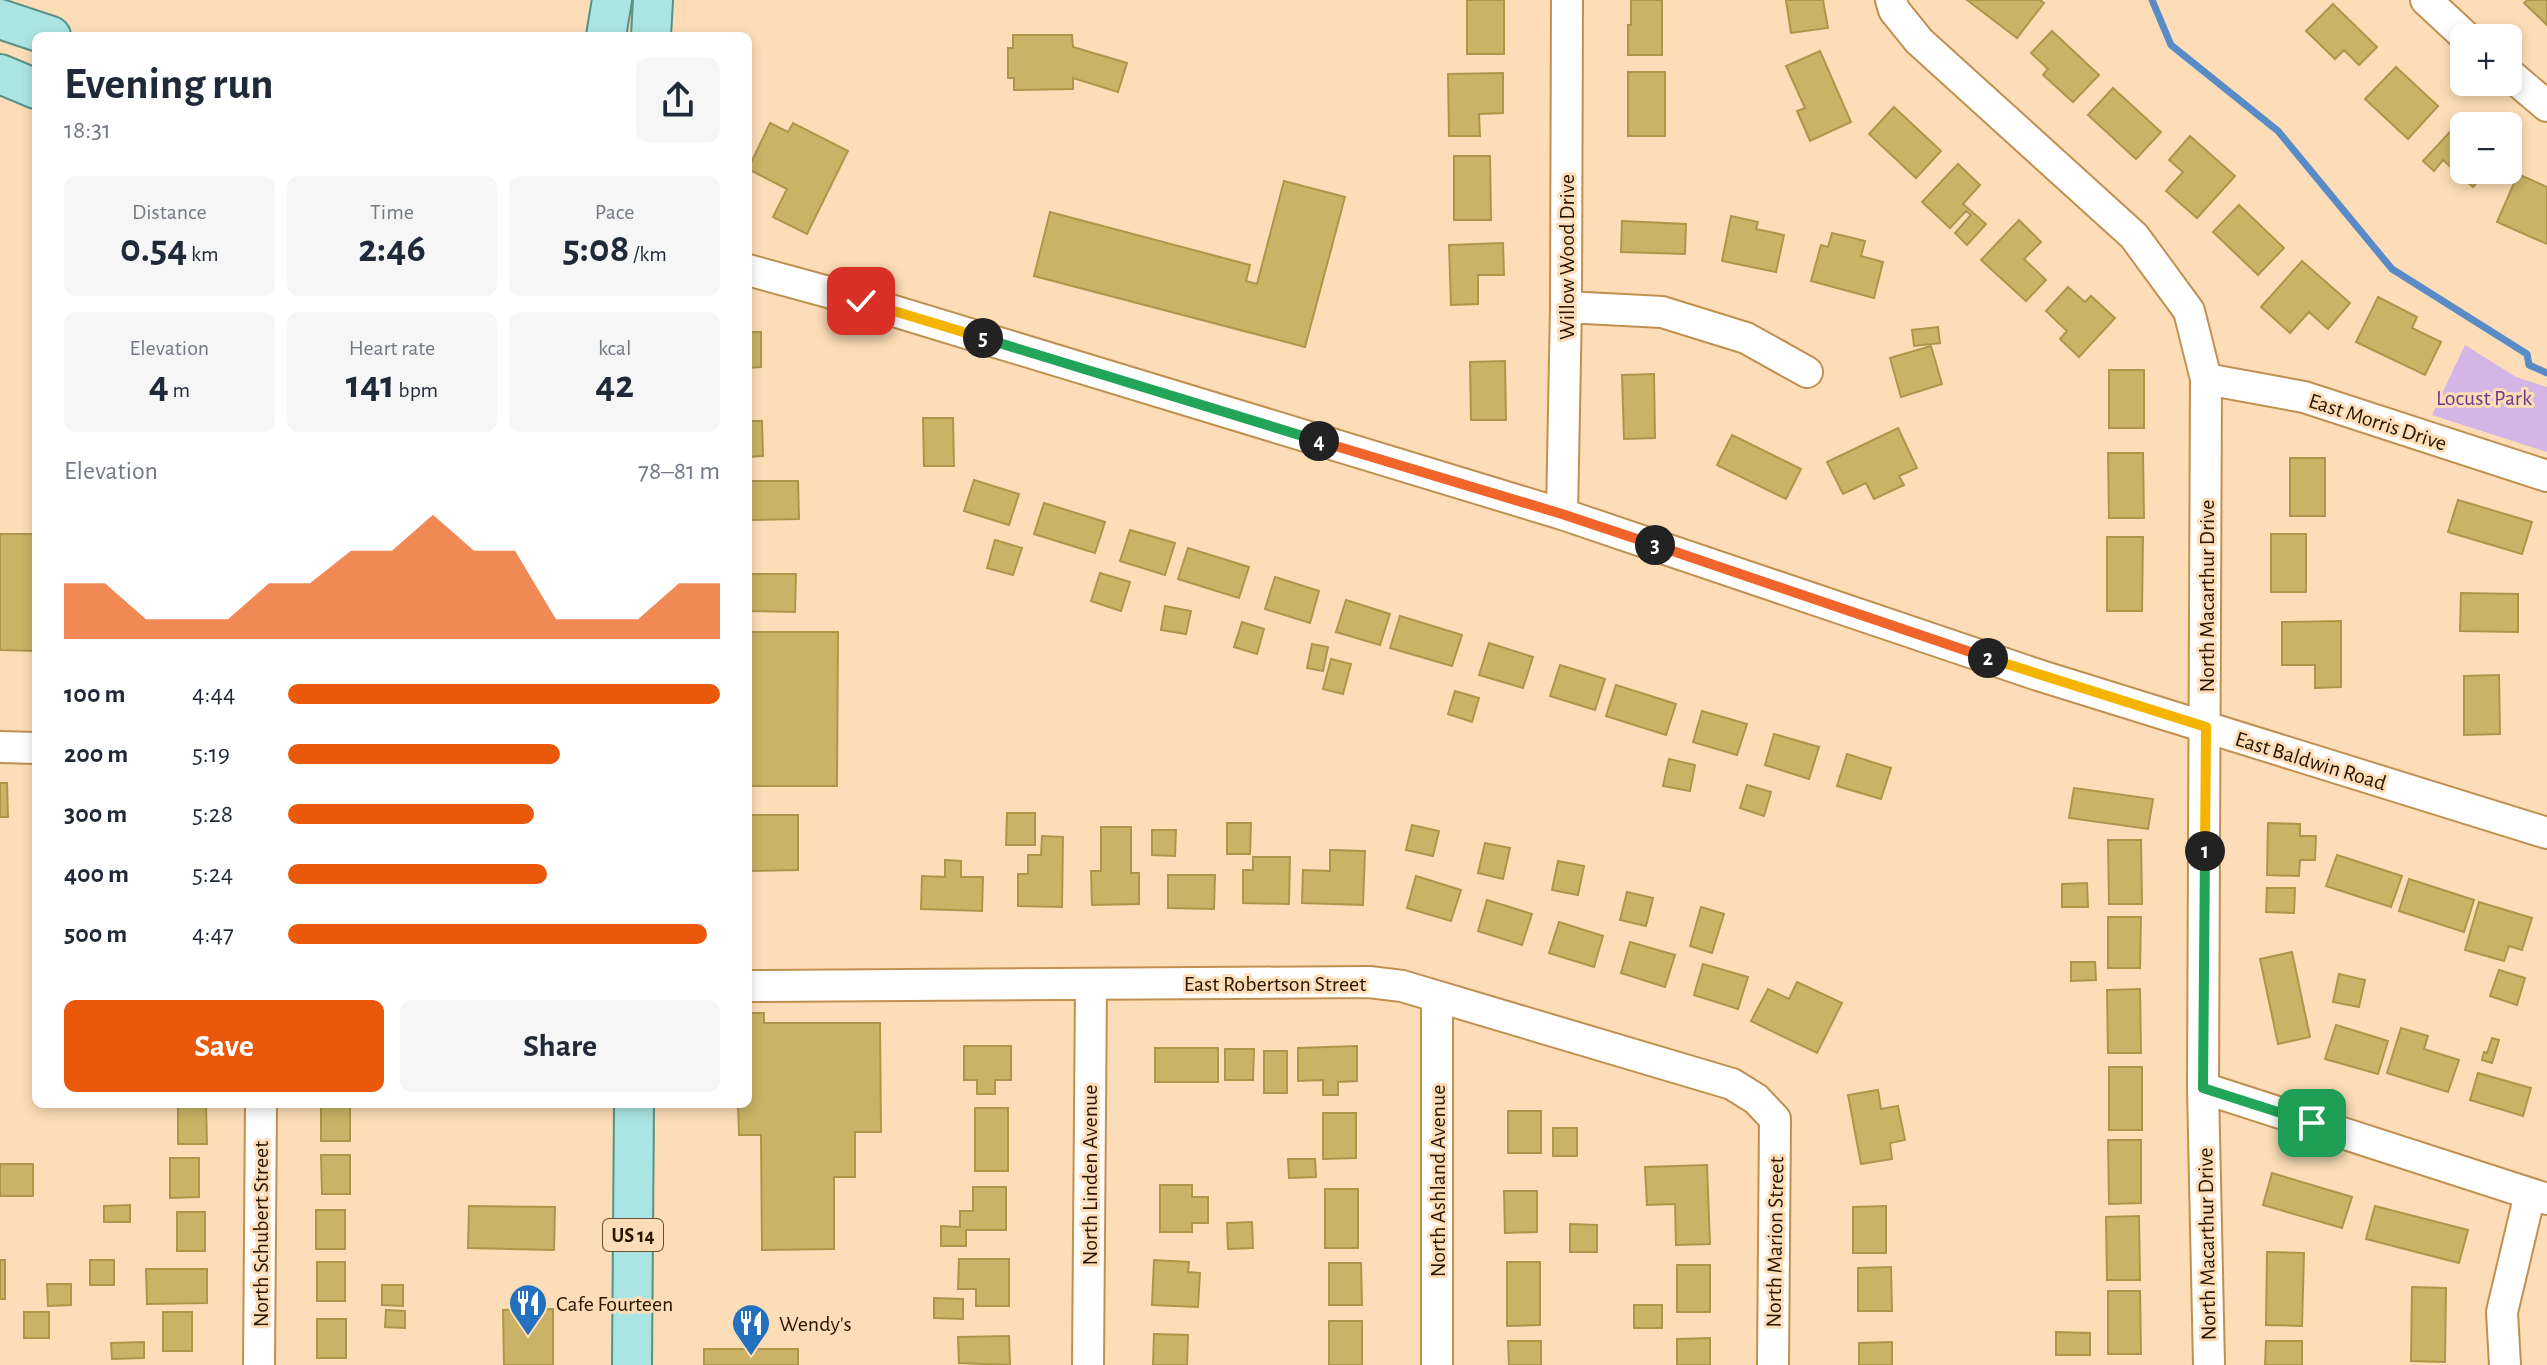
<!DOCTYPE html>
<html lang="en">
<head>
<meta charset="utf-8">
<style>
	:root { --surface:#fff; --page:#f6f6f7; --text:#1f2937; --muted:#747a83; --accent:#ea580c }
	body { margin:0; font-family:"Alegreya Sans",sans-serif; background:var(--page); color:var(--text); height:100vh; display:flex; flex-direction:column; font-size:30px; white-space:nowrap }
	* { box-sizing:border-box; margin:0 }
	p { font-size:26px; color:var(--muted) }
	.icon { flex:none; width:44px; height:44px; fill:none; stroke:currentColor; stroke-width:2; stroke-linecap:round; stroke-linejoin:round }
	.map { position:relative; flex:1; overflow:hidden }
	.side { position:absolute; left:32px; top:32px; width:720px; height:1076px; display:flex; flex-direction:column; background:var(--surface); border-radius:12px; box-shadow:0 4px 12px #0003 }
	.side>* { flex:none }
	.controls { position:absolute; left:2450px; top:24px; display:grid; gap:16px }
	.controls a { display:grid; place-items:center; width:72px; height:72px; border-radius:12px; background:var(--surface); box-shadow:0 4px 12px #0003; font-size:40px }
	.pin { position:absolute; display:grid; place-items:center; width:68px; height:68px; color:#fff; margin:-34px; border-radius:16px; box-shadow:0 4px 12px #0006 }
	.km { position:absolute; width:40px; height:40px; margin:-20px; border-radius:50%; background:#222; color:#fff; font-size:22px; line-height:40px; text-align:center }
	.round { display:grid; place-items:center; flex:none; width:84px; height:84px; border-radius:12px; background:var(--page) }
	.headline { display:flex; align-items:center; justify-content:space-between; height:136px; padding:0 32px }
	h1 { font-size:44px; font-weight:700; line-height:60px }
	.metrics { display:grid; grid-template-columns:repeat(3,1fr); gap:12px; height:136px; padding:8px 32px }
	.metrics div { display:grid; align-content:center; border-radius:12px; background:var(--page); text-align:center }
	.metrics b { font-size:40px; font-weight:700 }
	.metrics small { font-size:22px; font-weight:400 }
	.metrics p { font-size:22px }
	.chart { height:224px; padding:16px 32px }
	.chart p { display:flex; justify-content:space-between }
	.chart svg { width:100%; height:144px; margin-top:8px; fill:var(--accent); opacity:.7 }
	.action { display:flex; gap:16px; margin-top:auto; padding:16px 32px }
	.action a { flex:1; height:92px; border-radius:12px; background:var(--accent); color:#fff; font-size:32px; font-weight:700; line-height:92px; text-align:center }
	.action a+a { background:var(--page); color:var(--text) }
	ul { padding:0 32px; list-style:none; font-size:26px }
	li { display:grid; grid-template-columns:128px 96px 1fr; align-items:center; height:60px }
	li i { height:20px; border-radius:10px; background:var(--accent) }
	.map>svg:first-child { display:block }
</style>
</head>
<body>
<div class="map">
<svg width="2547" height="1365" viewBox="0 0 2547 1365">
	<rect width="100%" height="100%" fill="#fcddb7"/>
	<path fill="#d4b6e6" d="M2465 345 2516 377 2547 387V452L2432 415Z"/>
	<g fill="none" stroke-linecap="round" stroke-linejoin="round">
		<path stroke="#598cc7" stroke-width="7" d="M2152 0 2171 45 2278 131 2392 269 2527 354 2529 365 2547 373"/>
	</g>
	<path fill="#cab366" stroke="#ad964a" stroke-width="2" d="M1467 0H1504V54H1467Z
		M1631 0H1662V55H1628V25H1631Z
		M1786 0H1823L1828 28 1791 33Z
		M1967 0H2040L2044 3 2017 38Z
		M2527 0H2547V25L2524 3Z
		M2333 4 2377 47 2359 65 2344 50 2335 59 2306 31Z
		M2052 31 2099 75 2073 102 2043 75 2048 69 2031 53Z
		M1013 35H1072L1073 47 1127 63 1118 92 1073 78V89L1014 90V78H1008V48H1013Z
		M1820 51 1851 122 1810 141 1797 111 1805 108 1786 66Z
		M2396 67 2438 106 2408 139 2365 99Z
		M1628 72H1665V136H1628Z
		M1503 73V113L1479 114 1480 136H1449L1448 74Z
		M2113 88 2161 132 2136 159 2088 115Z
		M1894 107 1941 151 1916 178 1869 134Z
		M2459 122 2464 126V170H2488L2473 187 2443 160 2434 171 2423 161Z
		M770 123 788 132 793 123 848 151 807 234 773 217 787 189 748 169Z
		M2190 136 2235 176 2197 218 2166 191 2183 172 2169 160Z
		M1454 156H1490L1491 220H1454Z
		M1958 164 1980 185 1963 204 1986 224 1967 245 1955 233 1971 215 1966 211 1950 228 1922 202Z
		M2518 174 2547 187V244L2497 222Z
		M1284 181 1345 197 1305 347 1034 276 1050 212 1250 265 1246 281 1257 284Z
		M2239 205 2284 248 2258 275 2213 232Z
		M1731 216 1758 222 1756 229 1784 235 1776 272 1722 261Z
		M2019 220 2041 242 2024 259 2046 280 2026 301 1981 260Z
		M1622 221 1686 224 1685 254 1621 252Z
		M1832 233 1865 241 1861 256 1883 262 1874 298 1811 281 1821 245 1828 247Z
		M1503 243 1504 275H1478V304L1451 305 1449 245Z
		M2302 261 2350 303 2328 329 2309 312 2290 333 2261 307Z
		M2068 287 2085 302 2091 296 2115 318 2079 357 2060 339 2067 331 2046 311Z
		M2378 297 2417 317 2412 328 2441 342 2425 375 2356 342Z
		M1938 327 1940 343 1914 346 1912 330Z
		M748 332H761V367L748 368Z
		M1931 346 1942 384 1901 397 1890 358Z
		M1505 361 1506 420H1471L1470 362Z
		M2109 370H2144V428H2109Z
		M1654 374 1655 438 1624 439 1622 375Z
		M923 418H953L954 466H924Z
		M748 421H762L763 456 748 457Z
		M1898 428 1917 468 1899 476 1904 485 1874 499 1866 483 1843 494 1827 462Z
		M1732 435 1801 469 1786 499 1717 465Z
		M2108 453H2143L2144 518H2109Z
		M2290 458H2325V516H2290Z
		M974 480 1019 494 1009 525 964 511Z
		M748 481H798L799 519 748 520Z
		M2458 500 2532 522 2522 554 2448 532Z
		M1044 503 1105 522 1095 553 1034 534Z
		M1130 530 1175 543 1165 575 1120 561Z
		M0 534H36V651L0 650Z
		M2271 534H2306V592H2271Z
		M2107 537H2143L2142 611H2107Z
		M995 540 1022 548 1013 575 987 568Z
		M1188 548 1249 567 1239 598 1178 579Z
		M1100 573 1130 582 1121 611 1091 601Z
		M748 574H796L795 612 748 611Z
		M1275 577 1319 591 1310 623 1265 609Z
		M2461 593 2518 594V632L2460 631Z
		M1346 600 1390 614 1380 645 1336 632Z
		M1165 606 1191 611 1186 634 1161 630Z
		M1400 616 1462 635 1452 666 1390 648Z
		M2341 621V687L2315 688V665H2282V622Z
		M1242 622 1264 629 1257 654 1234 647Z
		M748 632H838L837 786H748Z
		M1489 643 1533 657 1523 688 1479 675Z
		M1312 644 1328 647 1323 671 1307 668Z
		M1331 659 1351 664 1343 694 1323 689Z
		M1560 665 1605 679 1595 710 1550 696Z
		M2499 675 2500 734 2464 735V676Z
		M1616 685 1676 704 1666 735 1606 716Z
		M1455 691 1479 698 1472 722 1448 714Z
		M1702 711 1747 724 1737 755 1693 742Z
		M1774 734 1819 747 1809 779 1765 765Z
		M1847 754 1891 768 1881 799 1837 786Z
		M1669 759 1695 765 1690 791 1663 786Z
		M0 783H7L8 817H0Z
		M1747 785 1771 792 1764 816 1740 808Z
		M2074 788 2153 799 2148 829 2069 818Z
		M1007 813H1035V845H1006Z
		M748 815H798V870L748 871Z
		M1227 823H1251L1250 854H1227Z
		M2268 823 2300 824V836H2316L2315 860H2300L2299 876 2267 875Z
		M1412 825 1439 831 1433 856 1406 850Z
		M1101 827H1131V873H1139V904L1092 905 1091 871H1101Z
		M1152 830H1176L1175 856 1152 855Z
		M1042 836 1063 837 1062 907 1018 906V874H1028V855H1041Z
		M2108 840H2141L2142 904H2109Z
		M1485 843 1510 848 1503 879 1478 873Z
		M1330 850 1365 851 1363 905 1302 903 1303 870 1330 871Z
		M2337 855 2402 876 2391 907 2326 886Z
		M1253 857H1290L1289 904 1243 903V870H1253Z
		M945 860 961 861V877H983L982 911 921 909 922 876 945 877Z
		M1558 861 1584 866 1578 895 1552 890Z
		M1168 875H1215L1214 909 1168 908Z
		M1416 876 1461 890 1451 921 1407 908Z
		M2409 879 2474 900 2464 932 2399 911Z
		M2087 883 2088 907H2062V884Z
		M2267 888H2295L2294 913 2266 912Z
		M1627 892 1653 898 1646 926 1620 920Z
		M1487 900 1532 914 1522 945 1478 931Z
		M2479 902 2532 918 2522 950 2509 946 2504 961 2465 950Z
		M1701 907 1724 914 1712 953 1690 946Z
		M2108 917H2141L2140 968H2108Z
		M1559 922 1603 936 1594 967 1549 953Z
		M1630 942 1675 955 1665 987 1621 973Z
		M2292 952 2310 1037 2278 1044 2260 959Z
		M2071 962H2095L2096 980 2071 981Z
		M1703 964 1748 977 1738 1009 1694 995Z
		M2499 970 2525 978 2517 1005 2490 996Z
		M2339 974 2365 980 2359 1007 2333 1002Z
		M1797 982 1842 1003 1817 1053 1751 1021 1768 989 1789 999Z
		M2140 989 2141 1053H2108L2107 990Z
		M748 1013H764V1023H880L881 1132H855V1177H834V1249L762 1250 761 1135H739L738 1104H748Z
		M2336 1025 2388 1041 2378 1074 2325 1059Z
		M2401 1028 2428 1036 2424 1049 2459 1060 2448 1092 2387 1073Z
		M2492 1038 2499 1040 2492 1063 2482 1060 2484 1052 2487 1053Z
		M964 1046H1011V1080H995V1094H977V1080H964Z
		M1357 1046V1081L1338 1082V1095H1323V1080L1298 1081V1048Z
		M1155 1048H1218V1082H1155Z
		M1225 1049H1254L1253 1080H1225Z
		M1264 1051H1287V1093H1264Z
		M2109 1067H2142V1130H2109Z
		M2478 1073 2531 1088 2523 1116 2470 1100Z
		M1878 1090 1881 1109 1898 1106 1905 1140 1890 1143 1892 1159 1861 1164 1848 1095Z
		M321 1104H350V1141H321Z
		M178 1105H206L207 1144H178Z
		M975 1108H1008V1171H975Z
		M1508 1111H1541V1153H1508Z
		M1323 1113H1356V1158L1323 1159Z
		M1553 1128H1577V1156H1553Z
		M2108 1140H2141V1203L2109 1204Z
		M321 1155H350V1194H322Z
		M170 1158H199V1197L170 1198Z
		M1288 1159H1315L1316 1177 1289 1178Z
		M0 1164H33V1196H0Z
		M1707 1165 1710 1244 1676 1245 1675 1204 1647 1205 1645 1167Z
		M2272 1173 2352 1197 2342 1228 2263 1205Z
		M1160 1185H1192V1197H1208V1223H1192V1232H1160Z
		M973 1187H1006V1230H966V1246H941V1226L960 1227V1211H973Z
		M1325 1189H1358V1248H1325Z
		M1504 1191H1537V1232L1505 1233Z
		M130 1205V1222H104V1206Z
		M469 1206 555 1207 554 1250 468 1248Z
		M1886 1206V1253H1853V1207Z
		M2375 1206 2468 1230 2459 1263 2366 1239Z
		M316 1210H345V1249H316Z
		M177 1212H205V1251H177Z
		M2139 1216 2140 1280H2107L2106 1217Z
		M1252 1222 1253 1248 1228 1249 1227 1223Z
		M1570 1224 1597 1225V1252H1570Z
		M2267 1252 2304 1253 2302 1326 2266 1325Z
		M959 1259H1009V1306H976V1289H958Z
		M0 1260H5V1299H0Z
		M90 1260H114V1285H90Z
		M1154 1260 1189 1262 1188 1272 1200 1273 1198 1307 1152 1305Z
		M317 1262H345V1301H317Z
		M1507 1262H1540V1325L1507 1326Z
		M1329 1263H1361L1362 1305H1329Z
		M1677 1265H1710V1312H1677Z
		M1891 1267 1892 1311H1858V1268Z
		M146 1269H207V1303L147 1304Z
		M47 1284H71V1305L48 1306Z
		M382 1285H403V1306L382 1305Z
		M2412 1287 2446 1288 2445 1362 2411 1361Z
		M2108 1291H2140L2141 1354H2108Z
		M934 1298 963 1299V1319L934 1318Z
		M1634 1305H1662V1328H1634Z
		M553 1309V1365H504L503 1310Z
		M386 1310 405 1311V1328L385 1327Z
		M24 1312H49V1338H24Z
		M163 1312H192V1351H163Z
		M317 1319H346V1358H317Z
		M1329 1321H1362V1365H1329Z
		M2056 1332 2090 1333V1355H2056Z
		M1154 1334 1188 1335 1187 1365H1153Z
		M1009 1336 1010 1365 959 1363 958 1337Z
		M1710 1338V1365H1677V1339Z
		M1508 1341H1541V1365H1509Z
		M2266 1341H2302V1365H2265Z
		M144 1342V1358L112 1359 111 1343Z
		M1892 1342V1365H1859V1343Z
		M704 1349H798V1365H704Z"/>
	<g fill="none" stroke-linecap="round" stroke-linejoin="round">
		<defs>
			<path id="minor" d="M1891 0 1894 10 1919 41 2134 236 2189 311 2206 379 2203 1088 2209 1365
				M2426 0 2467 38
				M2508 73 2547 106
				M748 270 861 301 1562 514 2038 675 2547 833
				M1566 307 1662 312 1746 338 1807 372
				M2206 379 2304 397 2547 476
				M1562 514 1566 307 1567 0
				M0 747 36 748
				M748 986 1369 982 1402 986 1732 1084 1756 1099 1775 1119 1773 1365
				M2203 1088 2547 1199
				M259 1365 261 1104
				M1088 1365 1091 985
				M1437 1365V997
				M2505 1365 2502 1312 2530 1194"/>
			<path id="major" d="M0 19 51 36
				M606 36 612 0
				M651 36 653 0
				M0 74 36 89
				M632 1365 634 1104"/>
		</defs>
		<use href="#minor" stroke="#c09050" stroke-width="34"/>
		<use href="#major" stroke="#599187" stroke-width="42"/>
		<use href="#minor" stroke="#fff" stroke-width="30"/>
		<use href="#major" stroke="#abe5e3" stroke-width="38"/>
	</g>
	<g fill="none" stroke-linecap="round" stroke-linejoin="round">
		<defs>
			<path id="split-1" d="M2205 851 2203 1088 2312 1123"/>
			<path id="split-2" d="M1988 658 2206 727 2205 851"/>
			<path id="split-3" d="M1655 545 1988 658"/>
			<path id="split-4" d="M1319 441 1562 514 1655 545"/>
			<path id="split-5" d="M983 338 1319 441"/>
			<path id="split-6" d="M861 301 983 338"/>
		</defs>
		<use href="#split-1" stroke="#fff" stroke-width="16"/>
		<use href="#split-2" stroke="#fff" stroke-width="16"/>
		<use href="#split-3" stroke="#fff" stroke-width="16"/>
		<use href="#split-4" stroke="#fff" stroke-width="16"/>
		<use href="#split-5" stroke="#fff" stroke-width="16"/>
		<use href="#split-6" stroke="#fff" stroke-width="16"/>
		<use href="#split-1" stroke="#22a559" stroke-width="10"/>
		<use href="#split-2" stroke="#f5b400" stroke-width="10"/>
		<use href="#split-3" stroke="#f0652b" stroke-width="10"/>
		<use href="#split-4" stroke="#f0652b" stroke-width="10"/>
		<use href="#split-5" stroke="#22a559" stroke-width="10"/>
		<use href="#split-6" stroke="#f5b400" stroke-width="10"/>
	</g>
	<defs>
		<symbol id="restaurant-pin" viewBox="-11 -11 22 30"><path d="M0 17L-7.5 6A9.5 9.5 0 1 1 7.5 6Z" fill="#2370bf" stroke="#fcddb7"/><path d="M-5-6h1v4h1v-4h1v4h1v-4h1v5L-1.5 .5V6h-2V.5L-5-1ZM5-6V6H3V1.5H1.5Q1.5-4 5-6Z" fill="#fff"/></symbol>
	</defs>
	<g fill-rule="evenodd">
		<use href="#restaurant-pin" x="506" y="1281" width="44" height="60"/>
		<use href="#restaurant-pin" x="729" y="1301" width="44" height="60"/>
	</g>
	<g text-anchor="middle" stroke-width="6" stroke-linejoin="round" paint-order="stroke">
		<rect fill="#fcddb7" stroke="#685237" stroke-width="2" x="603" y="1219" width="60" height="32" rx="6"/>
		<g font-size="20" font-weight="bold" fill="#291600">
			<text x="633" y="1242">US 14</text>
		</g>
		<g font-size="22" fill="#291600" stroke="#fcddb7">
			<text transform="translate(1566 257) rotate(-90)" y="8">Willow Wood Drive</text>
			<text transform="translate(2378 421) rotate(18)" y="8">East Morris Drive</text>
			<text transform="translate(2206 596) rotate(-90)" y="8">North Macarthur Drive</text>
			<text transform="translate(2311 760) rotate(17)" y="8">East Baldwin Road</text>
			<text x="1275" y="991">East Robertson Street</text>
			<text transform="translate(1089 1175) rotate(-90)" y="8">North Linden Avenue</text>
			<text transform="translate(1437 1181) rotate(-90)" y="8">North Ashland Avenue</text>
			<text transform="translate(260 1234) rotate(-90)" y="8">North Schubert Street</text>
			<text transform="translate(1774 1242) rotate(-89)" y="8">North Marion Street</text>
			<text transform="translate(2206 1244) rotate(-91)" y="8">North Macarthur Drive</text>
		</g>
		<g font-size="22" fill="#6f3a8a" stroke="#fcddb7">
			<text x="2484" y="405">Locust Park</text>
		</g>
		<g font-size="22" fill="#291600" stroke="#fcddb7" text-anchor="start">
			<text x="556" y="1311">Cafe Fourteen</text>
			<text x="779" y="1331">Wendy's</text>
		</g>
	</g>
</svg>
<div class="controls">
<a>+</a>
<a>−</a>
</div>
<div class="pin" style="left:2312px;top:1123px;background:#1e9e55"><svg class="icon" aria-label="arrive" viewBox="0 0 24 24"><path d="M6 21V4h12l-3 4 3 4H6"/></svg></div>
<div class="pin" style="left:861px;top:301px;background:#d93025"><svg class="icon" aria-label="check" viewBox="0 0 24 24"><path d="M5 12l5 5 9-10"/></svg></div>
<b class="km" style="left:2205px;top:851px">1</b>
<b class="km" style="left:1988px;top:658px">2</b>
<b class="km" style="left:1655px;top:545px">3</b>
<b class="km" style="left:1319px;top:441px">4</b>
<b class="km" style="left:983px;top:338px">5</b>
<section class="side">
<div class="headline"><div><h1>Evening run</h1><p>18:31</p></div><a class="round"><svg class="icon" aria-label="share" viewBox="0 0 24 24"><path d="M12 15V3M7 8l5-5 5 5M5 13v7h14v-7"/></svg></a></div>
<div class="metrics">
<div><p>Distance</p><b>0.54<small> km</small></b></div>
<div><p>Time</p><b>2:46</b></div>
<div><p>Pace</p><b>5:08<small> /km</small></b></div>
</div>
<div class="metrics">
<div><p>Elevation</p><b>4<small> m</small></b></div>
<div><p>Heart rate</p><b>141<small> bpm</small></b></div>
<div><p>kcal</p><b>42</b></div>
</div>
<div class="chart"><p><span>Elevation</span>78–81 m</p>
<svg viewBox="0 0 160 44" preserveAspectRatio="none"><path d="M0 44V27L10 27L20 38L30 38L40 38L50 27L60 27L70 17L80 17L90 6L100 17L110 17L120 38L130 38L140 38L150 27L160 27V44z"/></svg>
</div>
<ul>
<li><b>100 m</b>4:44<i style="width:100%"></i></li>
<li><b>200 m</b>5:19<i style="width:63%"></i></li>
<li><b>300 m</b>5:28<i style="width:57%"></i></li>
<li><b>400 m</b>5:24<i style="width:60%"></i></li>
<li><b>500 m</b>4:47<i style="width:97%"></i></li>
</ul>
<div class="action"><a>Save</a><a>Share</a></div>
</section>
</div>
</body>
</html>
